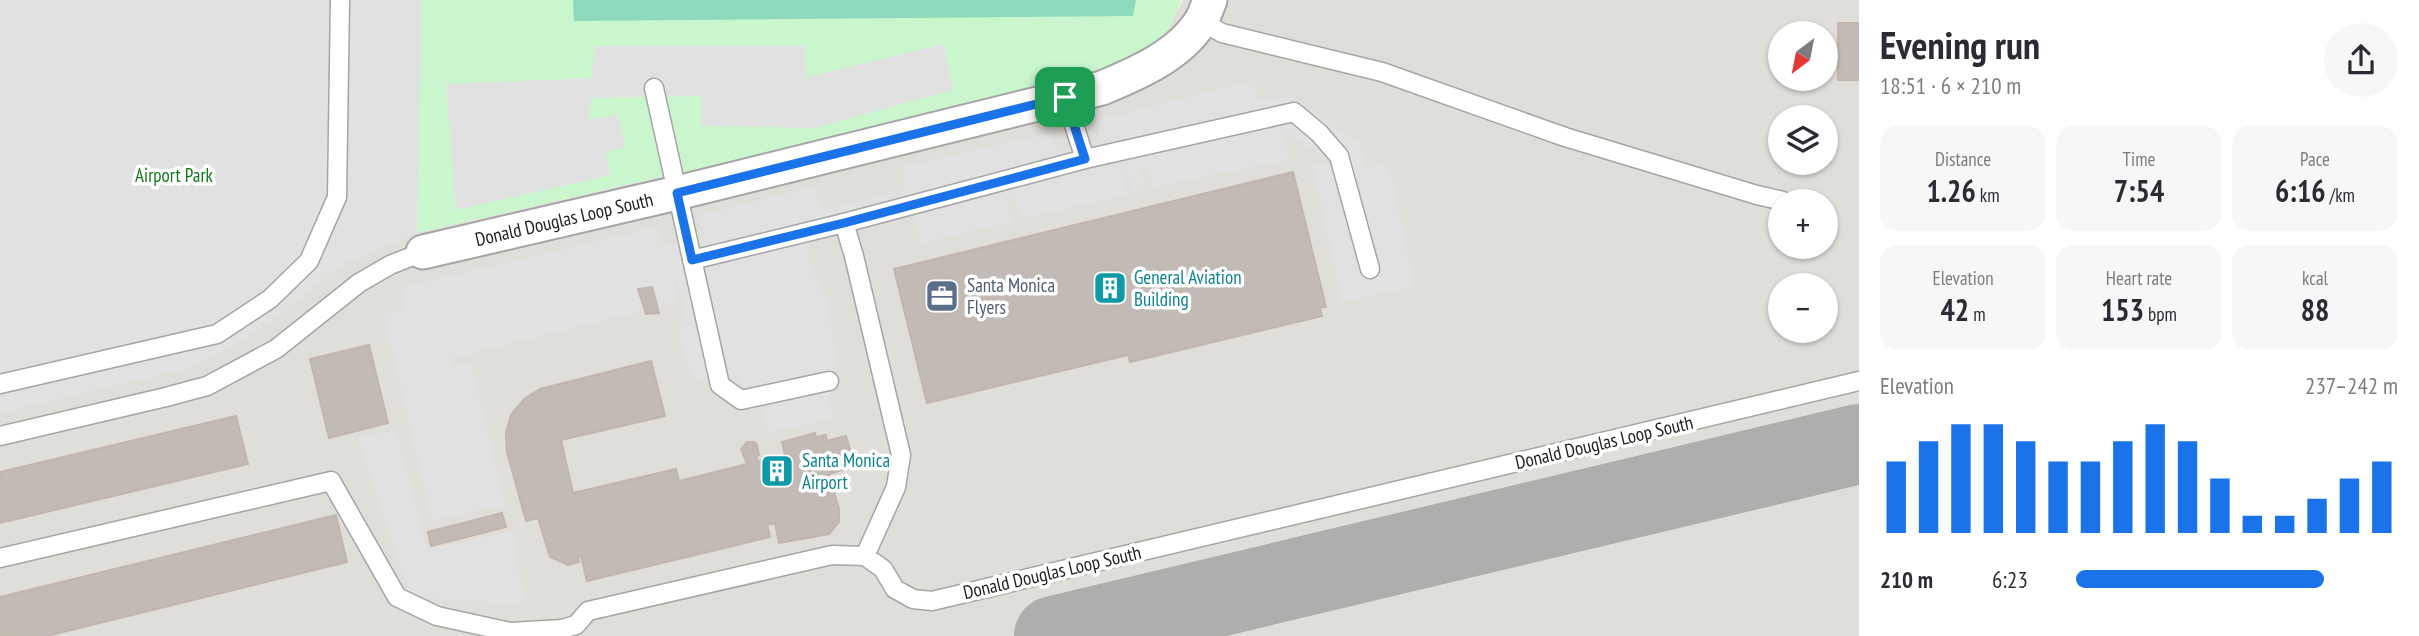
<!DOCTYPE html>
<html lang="en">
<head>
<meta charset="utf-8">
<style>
	:root { --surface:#fff; --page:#f7f7f7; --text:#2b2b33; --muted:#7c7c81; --accent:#1a73e8 }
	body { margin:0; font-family:"PT Sans Narrow",sans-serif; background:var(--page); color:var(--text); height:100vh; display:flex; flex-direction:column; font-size:26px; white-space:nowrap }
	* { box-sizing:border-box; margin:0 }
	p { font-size:23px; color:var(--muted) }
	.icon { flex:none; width:38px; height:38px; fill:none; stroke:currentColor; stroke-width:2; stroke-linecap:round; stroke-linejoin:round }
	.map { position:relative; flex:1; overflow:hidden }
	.sheet { display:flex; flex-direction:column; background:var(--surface); width:560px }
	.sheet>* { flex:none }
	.needle { width:46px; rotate:212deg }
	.fabs { position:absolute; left:1768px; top:21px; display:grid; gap:14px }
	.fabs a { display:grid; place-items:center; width:70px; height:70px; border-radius:50%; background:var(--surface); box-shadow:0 2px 5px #0004; font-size:35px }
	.pin { position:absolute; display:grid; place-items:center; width:60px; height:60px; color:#fff; margin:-30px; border-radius:14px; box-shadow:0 4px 10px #0006 }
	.round { display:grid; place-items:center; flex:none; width:74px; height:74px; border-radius:37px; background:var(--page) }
	.head { display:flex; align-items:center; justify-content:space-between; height:119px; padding:0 21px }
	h1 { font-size:38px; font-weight:600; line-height:52px }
	.figures { display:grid; grid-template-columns:repeat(3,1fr); gap:10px; height:119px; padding:7px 21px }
	.figures div { display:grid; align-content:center; border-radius:18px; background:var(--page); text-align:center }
	.figures b { font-size:30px; font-weight:600 }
	.figures small { font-size:19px; font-weight:400 }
	.figures p { font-size:19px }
	.chart { height:196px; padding:14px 21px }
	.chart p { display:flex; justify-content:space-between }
	.chart svg { width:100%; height:126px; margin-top:7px; stroke:var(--accent); stroke-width:6 }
	ul { padding:0 21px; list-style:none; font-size:23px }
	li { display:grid; grid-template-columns:112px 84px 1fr; align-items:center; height:52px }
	li i { height:18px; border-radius:9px; background:var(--accent) }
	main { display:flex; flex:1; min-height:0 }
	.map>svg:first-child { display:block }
</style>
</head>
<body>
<main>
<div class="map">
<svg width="1859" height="636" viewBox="0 0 1859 636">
	<rect width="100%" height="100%" fill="#f1eee8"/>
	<path fill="#e0ded9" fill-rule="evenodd" d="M1183 0H1859V636H0V412L194 366 264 326 344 263 417 233 1076 81 1137 55 1168 29ZM1780 33H1825V79H1780ZM1780 117H1825V163H1780ZM1780 201H1825V247H1780ZM1780 285H1825V331H1780Z"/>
	<path fill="#caf6ce" d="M0 0H1181C1177 9 1174 22 1167 30 1143 56 1109 70 1076 81L417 233 344 263 264 326 194 366 0 412Z"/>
	<path fill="#8dd9bc" d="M573 0H1136L1133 16 574 21Z"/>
	<path fill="#e1e1e1" d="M0 0H421L417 233 344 263 264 326 194 366 0 412Z
		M944 44 953 90 814 128 701 126V96L591 98 589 119 618 115 626 147 606 152 610 175 456 210 446 84 592 78 594 46H805L806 77Z
		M1254 80 1256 101 1284 97 1296 99 1359 144 1366 168 1384 163 1392 179 1414 286 1342 302 1313 166 1329 160 1284 130 1289 159 1154 187 1147 166H1141L1146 190 1133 192 1127 173 1124 172 1127 195 1020 219 1014 198 1007 199 1011 222 921 243 915 208 803 229 811 268 827 299 836 357 830 381 833 393 828 395 834 419 769 432 763 412 738 381 734 372 704 384 692 377 682 351 679 328 687 312 676 279H672L677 302 451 358 454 366 471 363 505 505 432 520 384 315 405 309 401 288 657 227 661 242 667 246 705 236 696 216 812 187 822 210 900 191 905 188 902 167 1051 133 1058 152 1101 140 1096 121Z
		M396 431 427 550 512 531 524 603 412 598 358 436Z"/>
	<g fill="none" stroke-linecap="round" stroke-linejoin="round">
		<path stroke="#b0aeac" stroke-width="80" d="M1054 636 1859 444"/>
	</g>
	<path fill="#c1bab5" stroke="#c1b5ac" stroke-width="2" d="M1838 23H1859V80H1838Z
		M1293 172 1326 307 1320 308 1322 316 1130 362 1128 355 927 403 894 269Z
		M652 287 659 313 646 314 638 289Z
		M369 345 388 423 329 438 310 359Z
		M651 361 665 416 561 440 573 493 676 469 679 481 747 464 741 449 747 442H754L757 445 759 455 756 456 758 462 785 455 782 442 815 433 816 437 826 435 827 441 846 436 855 466 829 474 839 509V522L829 534 779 543 775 523 767 525 770 537 587 581 581 556 578 557 579 562 568 565 550 557 538 518 526 521 507 452 506 433 511 415 524 399 540 389Z
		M236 416 248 464 0 523V472Z
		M502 513 506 527 431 546 428 532Z
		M336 515 347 562 47 636H0V597Z"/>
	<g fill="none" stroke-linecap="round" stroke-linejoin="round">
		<defs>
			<path id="lane" d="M1201 21 1222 33 1382 72 1565 137 1757 195 1783 201
				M654 88 720 385 741 400 829 381
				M1065 97 1085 159 1294 112 1319 133 1339 156 1370 269
				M844 223 854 256 901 455 896 487 865 556
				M692 260 844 223 1085 159
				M0 384 217 334 270 299 309 261 337 197 340 0
				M0 436 166 397 207 386 276 349 359 283 390 265 423 252
				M0 558 331 481 397 597 437 616 510 632 562 629 576 625 588 611 832 555 865 556 883 569 895 589 913 599 932 601 1859 381"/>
			<path id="street" d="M423 252 677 193 1102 88C1138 73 1180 55 1201 21 1205 15 1207 7 1210 0"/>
		</defs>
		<use href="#lane" stroke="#a5a5a5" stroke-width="21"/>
		<use href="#street" stroke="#a5a5a5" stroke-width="37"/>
		<use href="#lane" stroke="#fff" stroke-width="18"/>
		<use href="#street" stroke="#fff" stroke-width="33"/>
	</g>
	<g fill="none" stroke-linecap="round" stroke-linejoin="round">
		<defs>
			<path id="route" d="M1065 97 1085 159 844 223 692 260 677 193Z"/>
		</defs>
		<use href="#route" stroke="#fff" stroke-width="14"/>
		<use href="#route" stroke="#1a73e8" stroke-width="9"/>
	</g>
	<defs>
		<symbol id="building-square" viewBox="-11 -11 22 22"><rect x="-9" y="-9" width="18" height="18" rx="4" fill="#0f9aa8" stroke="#fff"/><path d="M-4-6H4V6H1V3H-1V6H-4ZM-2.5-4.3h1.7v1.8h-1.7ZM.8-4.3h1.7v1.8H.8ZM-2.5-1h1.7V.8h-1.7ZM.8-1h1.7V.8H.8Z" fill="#fff"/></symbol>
		<symbol id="office-square" viewBox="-11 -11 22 22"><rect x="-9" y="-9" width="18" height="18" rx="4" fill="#5c6f8a" stroke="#fff"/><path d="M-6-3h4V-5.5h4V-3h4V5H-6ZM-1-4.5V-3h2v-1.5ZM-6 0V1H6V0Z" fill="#fff"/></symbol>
	</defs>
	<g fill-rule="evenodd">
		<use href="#building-square" x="1091" y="269" width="38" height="38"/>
		<use href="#office-square" x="923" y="277" width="38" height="38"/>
		<use href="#building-square" x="758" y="452" width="38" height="38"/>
	</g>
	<g text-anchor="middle" stroke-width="7" stroke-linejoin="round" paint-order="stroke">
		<g font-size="19" fill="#14791d" stroke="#fff">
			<text x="174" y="182">Airport Park</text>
		</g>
		<g font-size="19" fill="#212121" stroke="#fff">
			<text transform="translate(564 219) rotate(-13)" y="7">Donald Douglas Loop South</text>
			<text transform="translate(1604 442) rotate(-13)" y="7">Donald Douglas Loop South</text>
			<text transform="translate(1052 572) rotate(-13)" y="7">Donald Douglas Loop South</text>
		</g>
		<g font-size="19" fill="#0d838f" stroke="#fff" text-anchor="start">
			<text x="1134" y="284">General Aviation<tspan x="1134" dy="22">Building</tspan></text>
			<text x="802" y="467">Santa Monica<tspan x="802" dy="22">Airport</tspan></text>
		</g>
		<g font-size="19" fill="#4e5e75" stroke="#fff" text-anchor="start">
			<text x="967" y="292">Santa Monica<tspan x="967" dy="22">Flyers</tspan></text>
		</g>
	</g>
</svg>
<div class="fabs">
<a><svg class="needle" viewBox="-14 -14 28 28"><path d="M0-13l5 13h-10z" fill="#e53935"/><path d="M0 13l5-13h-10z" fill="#7c7c81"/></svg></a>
<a><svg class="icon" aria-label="layers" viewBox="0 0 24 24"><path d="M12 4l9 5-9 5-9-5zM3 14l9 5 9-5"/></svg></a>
<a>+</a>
<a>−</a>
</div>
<div class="pin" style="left:1065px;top:97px;background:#1e9e55"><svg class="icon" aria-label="arrive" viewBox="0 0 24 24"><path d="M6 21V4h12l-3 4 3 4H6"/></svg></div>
</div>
<section class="sheet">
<div class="head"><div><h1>Evening run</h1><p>18:51 · 6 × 210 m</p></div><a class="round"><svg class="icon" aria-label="share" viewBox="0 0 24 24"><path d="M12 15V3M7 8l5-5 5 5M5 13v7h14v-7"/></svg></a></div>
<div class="figures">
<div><p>Distance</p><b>1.26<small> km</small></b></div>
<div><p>Time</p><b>7:54</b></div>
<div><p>Pace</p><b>6:16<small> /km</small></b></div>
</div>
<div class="figures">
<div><p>Elevation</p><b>42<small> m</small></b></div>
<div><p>Heart rate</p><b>153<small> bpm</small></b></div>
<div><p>kcal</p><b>88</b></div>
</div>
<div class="chart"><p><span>Elevation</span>237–242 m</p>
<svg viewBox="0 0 160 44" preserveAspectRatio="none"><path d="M5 44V19M15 44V12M25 44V6M35 44V6M45 44V12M55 44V19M65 44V19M75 44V12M85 44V6M95 44V12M105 44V25M115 44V38M125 44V38M135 44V32M145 44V25M155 44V19"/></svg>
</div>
<ul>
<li><b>210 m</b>6:23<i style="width:77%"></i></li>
</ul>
</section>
</main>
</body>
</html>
